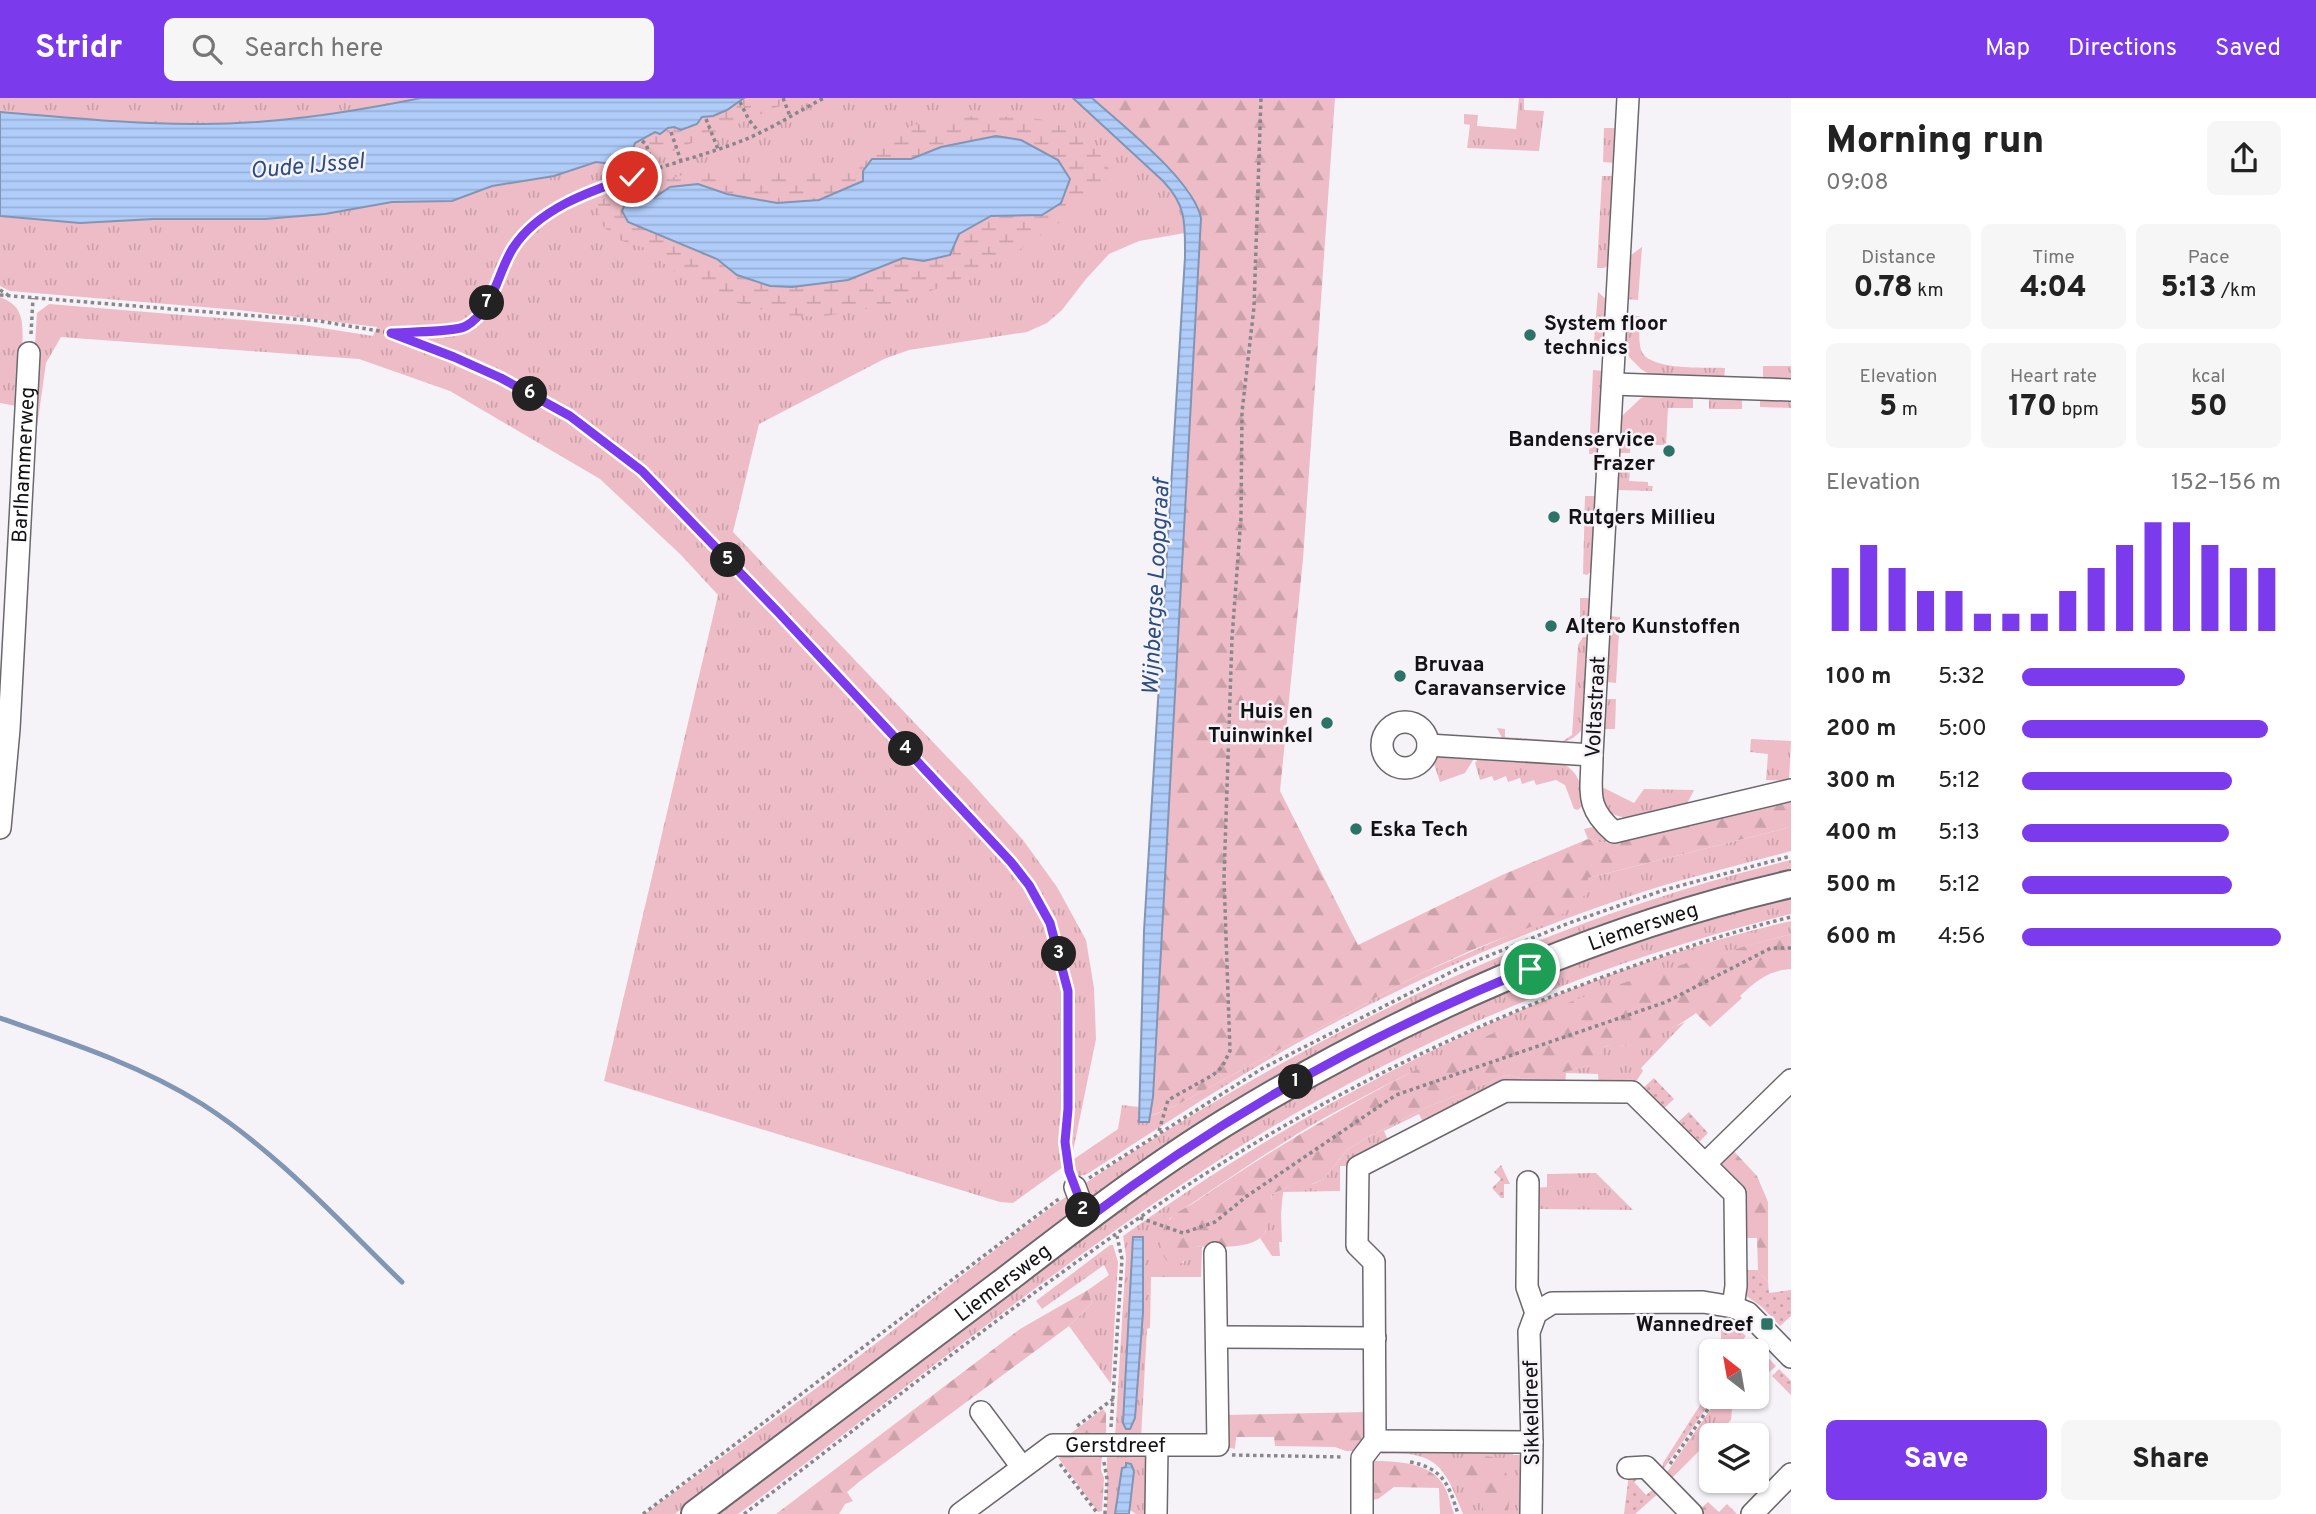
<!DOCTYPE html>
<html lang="en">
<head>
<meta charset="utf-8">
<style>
	:root { --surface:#fff; --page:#f6f6f6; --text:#222; --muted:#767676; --accent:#7c3aed }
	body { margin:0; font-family:Overpass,sans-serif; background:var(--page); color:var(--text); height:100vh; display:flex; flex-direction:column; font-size:26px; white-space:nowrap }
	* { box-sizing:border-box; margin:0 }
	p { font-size:23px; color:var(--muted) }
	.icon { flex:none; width:38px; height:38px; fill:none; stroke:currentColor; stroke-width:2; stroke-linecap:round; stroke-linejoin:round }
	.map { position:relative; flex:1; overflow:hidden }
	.panel { display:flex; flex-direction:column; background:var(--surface); width:525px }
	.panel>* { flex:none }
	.needle { width:46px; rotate:329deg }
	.tools { position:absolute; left:1699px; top:1241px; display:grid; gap:14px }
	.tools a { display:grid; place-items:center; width:70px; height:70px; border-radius:10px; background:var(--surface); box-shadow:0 2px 5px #0004; font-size:35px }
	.pin { position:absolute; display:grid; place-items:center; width:60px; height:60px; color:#fff; margin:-30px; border:4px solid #fff; border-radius:50%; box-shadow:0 2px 7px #0007 }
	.km { position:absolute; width:35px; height:35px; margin:-18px; border-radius:50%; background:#222; color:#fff; font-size:19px; line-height:35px; text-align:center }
	.round { display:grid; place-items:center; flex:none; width:74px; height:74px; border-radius:10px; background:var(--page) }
	.summary { display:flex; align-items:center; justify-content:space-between; height:119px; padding:0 35px }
	h1 { font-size:38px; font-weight:800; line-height:52px }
	.metrics { display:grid; grid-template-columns:repeat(3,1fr); gap:10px; height:119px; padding:7px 35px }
	.metrics div { display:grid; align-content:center; border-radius:10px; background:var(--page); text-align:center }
	.metrics b { font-size:30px; font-weight:800 }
	.metrics small { font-size:19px; font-weight:400 }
	.metrics p { font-size:19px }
	.chart { height:196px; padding:14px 35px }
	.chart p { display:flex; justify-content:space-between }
	.chart svg { width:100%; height:126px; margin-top:7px; stroke:var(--accent); stroke-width:6 }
	.primary-button { display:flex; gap:14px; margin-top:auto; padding:14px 35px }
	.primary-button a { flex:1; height:80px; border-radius:10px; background:var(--accent); color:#fff; font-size:28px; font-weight:800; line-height:80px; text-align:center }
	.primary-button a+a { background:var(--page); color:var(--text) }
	ul { padding:0 35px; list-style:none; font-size:23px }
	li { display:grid; grid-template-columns:112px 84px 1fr; align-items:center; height:52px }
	li i { height:18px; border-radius:9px; background:var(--accent) }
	header { display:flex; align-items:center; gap:42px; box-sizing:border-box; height:98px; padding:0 35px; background:var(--accent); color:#fff }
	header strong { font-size:33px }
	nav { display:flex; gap:38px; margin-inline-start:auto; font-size:24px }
	.search { width:490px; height:63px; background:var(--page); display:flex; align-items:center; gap:18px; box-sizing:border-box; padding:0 24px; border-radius:10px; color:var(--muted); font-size:26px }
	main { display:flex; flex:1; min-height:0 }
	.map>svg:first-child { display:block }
</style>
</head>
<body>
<header>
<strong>Stridr</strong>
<div class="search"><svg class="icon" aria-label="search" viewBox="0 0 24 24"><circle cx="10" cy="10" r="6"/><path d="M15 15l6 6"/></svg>Search here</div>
<nav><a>Map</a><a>Directions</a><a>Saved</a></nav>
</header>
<main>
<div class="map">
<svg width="1791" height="1416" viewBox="0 0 1791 1416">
	<defs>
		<pattern id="grass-tufts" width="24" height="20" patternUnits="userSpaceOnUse" patternTransform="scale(1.75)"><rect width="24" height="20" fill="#eebcc7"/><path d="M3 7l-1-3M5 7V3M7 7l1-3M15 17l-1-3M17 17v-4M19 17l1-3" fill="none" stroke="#cba1aa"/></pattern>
		<pattern id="forest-firs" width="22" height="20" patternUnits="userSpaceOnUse" patternTransform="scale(1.75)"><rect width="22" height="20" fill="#eebcc7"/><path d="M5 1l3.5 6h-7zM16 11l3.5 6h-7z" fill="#cba1aa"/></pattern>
		<pattern id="wetland-marsh" width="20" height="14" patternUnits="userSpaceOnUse" patternTransform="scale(1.75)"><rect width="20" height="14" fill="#eebcc7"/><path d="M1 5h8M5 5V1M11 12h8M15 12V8" fill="none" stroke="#cba1aa"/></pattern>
		<pattern id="garden-dots" width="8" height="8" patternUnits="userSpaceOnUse" patternTransform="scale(1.75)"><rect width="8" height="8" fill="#eebcc7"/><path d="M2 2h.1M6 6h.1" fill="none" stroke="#cba1aa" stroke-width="1.8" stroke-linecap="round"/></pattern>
		<pattern id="water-rules" width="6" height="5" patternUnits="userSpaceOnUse" patternTransform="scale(1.75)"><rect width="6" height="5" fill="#b0cdfa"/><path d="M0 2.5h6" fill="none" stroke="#96afd5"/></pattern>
	</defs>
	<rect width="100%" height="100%" fill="#f6f3f8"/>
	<path fill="url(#grass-tufts)" d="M0 0H421C346 15 269 27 193 26 128 26 64 19 0 14Z
		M744 0H1073L1163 83C1178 100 1183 113 1185 135L1139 143 1109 156 1086 181 1062 212 1047 225 1027 234 909 252 884 261 759 326 733 434 971 684 1023 742 1057 789 1086 842 1094 890 1096 941 1071 1063 1118 1031 1122 1007 1139 1009V1023L1177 1007 1420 876 1514 835 1588 780 1791 729V753C1750 764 1709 774 1668 786 1547 823 1419 878 1308 939 1232 981 1160 1029 1087 1076L1080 1078 1075 1076 1070 1064 1013 1105 1000 1104 604 983 718 497 681 457 600 381 450 293 359 261 61 239 46 265 24 421 37 215 49 206 303 227 373 238 377 229 239 212 10 193 0 188V118L80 125 154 121H265L325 116 392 104 452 103 492 88 554 78 636 45 655 34 702 19Z
		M1519 0H1524V12L1544 13 1539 53 1467 50 1470 27 1464 26V16L1478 17 1477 28 1516 31Z
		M1604 30H1618L1617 65 1603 64Z
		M1602 78H1617L1613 164 1604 170H1597Z
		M1642 149 1638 202 1624 201 1627 160Z
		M1598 194 1608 203 1605 246 1593 256Z
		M0 199C9 203 17 207 20 217 27 233 18 288 16 308L0 305Z
		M1631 218H1640C1640 228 1638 242 1641 252 1648 273 1705 269 1725 270L1724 282 1652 278 1641 271 1629 259 1625 245 1623 222Z
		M1763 268H1791V281L1763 280Z
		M1593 272 1604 273 1601 356H1589Z
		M1652 297 1693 299V310H1668L1666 347H1649V340L1631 339 1630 355H1619L1622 318 1641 300Z
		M1760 298 1791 300V310L1760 309Z
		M1709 299H1742V311H1709Z
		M1618 370H1630L1629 383 1648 384V388H1653L1652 393 1618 392Z
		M1585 398H1597L1596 469 1587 477 1583 476Z
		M1580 500H1588L1592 505 1593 523 1588 528H1580Z
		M1608 518 1620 519 1616 585 1605 584Z
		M1583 539H1590L1583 630C1566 655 1530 645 1504 644L1497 630 1505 631V639L1563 643 1572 637 1578 547Z
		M1606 601H1616L1615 631H1605Z
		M1751 641 1791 643 1789 683 1766 682 1768 656 1750 654Z
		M1435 659H1475L1465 675 1440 684 1433 663Z
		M1486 660C1501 661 1551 661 1563 666 1578 672 1585 693 1582 708L1578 712 1574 711 1565 687 1556 682 1536 687 1534 682 1522 686 1520 680 1508 684 1506 678 1494 683 1492 678 1480 682 1475 665 1478 661Z
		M1600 688 1634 705 1644 691 1694 692 1687 706C1659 714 1629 730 1605 711Z
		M1593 729 1620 743 1602 745 1588 741 1584 731Z
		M1791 762V775L1485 879 1039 1144 675 1416H645C726 1356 807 1298 887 1237 962 1178 1037 1116 1117 1064 1325 930 1549 820 1791 762Z
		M1791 795V816C1602 862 1415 941 1249 1043 1071 1154 907 1291 738 1416H711L1135 1096 1309 986 1459 910 1617 847Z
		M1791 823V836C1626 879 1473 937 1324 1020 1270 1051 1220 1087 1169 1121L1183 1165 1194 1149H1202L1201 1179H1151L1150 1230 1147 1231 1141 1340 1115 1339 1126 1158 1123 1138C1322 995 1552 879 1791 823Z
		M1685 924 1641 970 1643 973 1633 988 1599 987 1598 976 1566 975 1565 987 1424 1026 1419 1016 1384 1033 1389 1044 1351 1068H1340V1093L1283 1094 1281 1116 1282 1144H1279L1280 1158H1272L1260 1140 1266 1133 1272 1096 1289 1089 1313 1086 1324 1081 1347 1052 1366 1040 1425 1010 1489 984 1507 977 1525 981 1590 968 1604 949 1613 946 1625 948 1638 945Z
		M1596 1075 1633 1112 1538 1111V1192L1535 1191 1533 1090 1547 1089V1076Z
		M1110 1147H1113L1118 1164 1111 1286 1069 1228 1092 1205 1088 1192 1109 1177 1104 1167 1042 1211 1036 1203Z
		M1719 1299H1735L1739 1303 1732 1311 1731 1322 1716 1337H1712L1711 1341 1667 1385 1663 1380Z
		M1513 1349V1357H1523L1521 1416H1463C1445 1369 1437 1352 1382 1356L1381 1354 1384 1352Z
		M1141 1355 1149 1363 1150 1416H1136L1130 1412 1134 1373 1126 1369 1122 1371 1115 1416H1107V1357Z"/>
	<path fill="url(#forest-firs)" d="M1092 0H1335L1303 461 1280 693 1358 847 1502 777 1588 741 1602 745 1620 743 1791 700V729L1588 780 1585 797 1563 816 1472 852 1420 876 1177 1007 1150 1018 1153 999 1201 120 1190 94 1176 78Z
		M1791 836V871C1769 872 1756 883 1740 898L1742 900 1710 929 1696 915C1680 927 1646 946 1626 948 1617 948 1613 946 1604 949L1601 961 1590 968 1555 976 1525 981 1507 977 1425 1010 1366 1040 1347 1052 1324 1081 1305 1089H1289L1272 1096C1270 1107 1271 1119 1267 1130 1258 1155 1215 1147 1194 1149L1189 1159 1177 1168C1156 1164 1157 1134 1170 1121 1175 1115 1185 1110 1192 1106 1293 1037 1397 976 1510 928 1600 889 1696 861 1791 836Z
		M1730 1049 1757 1078 1768 1104V1184L1758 1172 1757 1140H1742L1718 1072V1063Z
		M1088 1192 1092 1205 1069 1228 860 1383 847 1394 853 1403 845 1406 839 1416H776L1020 1231Z
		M1103 1311 1106 1315V1344L1066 1339Z
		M1368 1314 1367 1340 1356 1353H1346L1335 1349 1275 1348 1274 1339H1236L1235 1351 1227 1349 1226 1317Z
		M1054 1354 1102 1356 1101 1372 1104 1380 1102 1413 1098 1414Z
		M1475 1358C1479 1358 1488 1358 1492 1359 1512 1368 1512 1399 1507 1416H1485L1476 1393C1463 1388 1457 1383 1454 1369L1461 1361Z
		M1371 1363C1396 1363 1433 1364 1445 1390 1449 1398 1451 1408 1454 1416H1440L1439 1390 1394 1389 1378 1401 1372 1402Z"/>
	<path fill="url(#wetland-marsh)" d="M742 0H797C739 28 678 47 622 78L617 72 615 64 637 39 646 46 643 35 668 28 673 41 674 29 702 19 704 23 713 28C713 11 723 9 737 3L744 11Z
		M980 17 1040 21 1083 36 1106 61 1109 73 1106 81 1069 118 1016 154 952 185 898 205 821 219 781 217 716 199 682 180 645 150 616 141 602 127 598 106 620 85 644 131 717 161 737 177 770 188 792 189 848 182 903 160 924 163 959 136 991 118 1042 117 1070 81 1058 62 1021 42 941 49 911 61H872L863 83C849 89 833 100 818 103 806 105 792 105 780 105 733 105 698 71 654 100L633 95 624 84 644 86 701 73 828 75 850 66 875 45 914 27Z"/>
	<path fill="url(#garden-dots)" d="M1654 980 1674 1001 1660 1014 1640 993Z
		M1689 1014 1708 1035 1695 1048 1675 1027Z
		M1501 1067 1510 1086H1504V1100H1501L1492 1090 1501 1081 1494 1074Z
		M1742 1172H1758L1768 1184 1769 1195 1791 1192V1218L1780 1228 1762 1209 1745 1197Z
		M1721 1223 1735 1228 1746 1238 1733 1253H1721Z
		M1750 1241 1776 1268 1764 1279 1757 1272V1253H1741L1742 1249Z
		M1779 1271 1791 1283V1297L1772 1278Z
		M1711 1290 1712 1298 1714 1299 1662 1373 1663 1365Z
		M1629 1376 1640 1379 1634 1384 1646 1397 1656 1389 1660 1394 1635 1416H1624Z
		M1708 1404 1719 1414 1727 1406 1737 1416H1701L1698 1413Z"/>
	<path fill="url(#water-rules)" stroke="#8195b5" stroke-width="2" d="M421 0H744L727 12 713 18 702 19 697 26 681 32 674 29 668 30 660 36 655 34 635 45 629 63 619 68C628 96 628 91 654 100L670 89 698 86 727 96 777 105 819 102 863 83V73L872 61H911L941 49 996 38 1021 42 1058 62 1070 81 1061 105 1042 117 991 118 959 136 950 157 924 163 903 160 848 182 792 189 770 188 737 177 717 161 628 124 622 113 627 101 612 66 596 64 554 78 492 88 452 103 392 104 325 116 265 121H154L80 125 0 118V14C64 19 128 26 193 26 269 27 346 15 421 0Z
		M1073 0H1092C1123 28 1193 82 1201 120L1153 999 1149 1024H1139L1144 833 1185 159C1185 126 1187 108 1163 83Z
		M1133 1139H1143V1214L1135 1320 1130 1331H1126L1123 1325Z
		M1126 1365 1131 1366 1134 1373 1129 1416H1115L1122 1370 1126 1369Z"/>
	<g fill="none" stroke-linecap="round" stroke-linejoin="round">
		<path stroke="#8195b5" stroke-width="5" d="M0 920C69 944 140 967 202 1006 277 1054 338 1122 402 1184"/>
		<defs>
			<g id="minor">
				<path d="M1628 0 1592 657C1592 693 1584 708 1614 734L1791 692"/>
				<path d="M1613 286 1791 292"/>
				<circle cx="1405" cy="647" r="23"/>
				<path d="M1428 647 1592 657"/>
				<path id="s1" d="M0 730 9 631 29 255"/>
				<path d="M1705 1066 1791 982"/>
				<path d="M1528 1084 1527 1189 1536 1215"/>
				<path d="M1075 1089 1087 1121"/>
				<path d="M1217 1239 1375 1240"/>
				<path d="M981 1314 1022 1369"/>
				<path d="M1375 1343 1532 1344"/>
				<path d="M1628 1370 1646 1369 1692 1416"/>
				<path id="s2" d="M960 1416 1053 1347H1218L1215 1155"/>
				<path d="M1156 1416 1157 1348"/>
				<path d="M1362 1416V1360L1375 1343 1374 1164 1357 1147 1358 1069 1505 993 1632 994 1735 1096 1736 1188 1733 1209"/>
				<path d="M1531 1416 1532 1344 1529 1234 1536 1215 1552 1205 1703 1204 1733 1209 1748 1215 1791 1259"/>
				<path d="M1752 1416 1791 1376"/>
			</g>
			<g id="major">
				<path id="s3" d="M695 1416C797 1339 900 1262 1002 1185 1075 1129 1148 1072 1226 1024 1399 918 1593 831 1791 786"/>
			</g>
		</defs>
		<use href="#minor" stroke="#6a686c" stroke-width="24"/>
		<use href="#major" stroke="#6a686c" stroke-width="30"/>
		<path stroke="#89878b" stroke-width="3.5" stroke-dasharray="3.5 3.5" stroke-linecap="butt" d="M783 0 790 18
			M740 4 749 22 759 34
			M706 21 718 51
			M671 34 681 63
			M642 43 646 46 654 70
			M0 192 8 197
			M0 197 319 223 391 235 454 259 501 280 570 318 642 373 685 415 989 740 1029 787 1041 807 1062 865 1068 893V1011L1065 1044 1069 1072
			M392 235C415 234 440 235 461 230 490 223 505 149 533 128 594 80 673 70 744 42 771 31 797 14 824 0
			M31 236 33 200
			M1159 1033 1168 1002 1213 977 1222 969 1230 953 1224 780 1232 540 1241 419 1242 314 1254 209 1261 0
			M1089 1080 1263 970 1461 869 1569 825 1664 792 1791 758
			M1140 1120 1183 1135 1215 1124 1247 1098 1396 997 1666 904 1771 850H1791
			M1736 1253 1747 1242
			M1077 1328 1113 1301
			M1111 1329 1122 1161 1117 1138
			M1232 1357 1344 1359
			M1104 1364 1107 1381 1105 1416
			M1410 1364C1443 1370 1449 1387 1458 1416
			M1060 1366 1098 1416
			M1670 1366 1717 1298
			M643 1416 1060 1100
			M744 1416C880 1313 1014 1205 1155 1109 1300 1010 1457 931 1622 872 1678 852 1733 833 1791 819"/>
		<use href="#minor" stroke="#fff" stroke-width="21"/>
		<use href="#major" stroke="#fff" stroke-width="26"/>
	</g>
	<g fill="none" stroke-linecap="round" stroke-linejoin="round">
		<defs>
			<path id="route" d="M632 79C590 93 538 111 513 150 497 175 494 212 466 228 456 234 406 234 391 235L454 259 501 280 570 318 642 373 778 514 1011 764 1029 787 1050 825 1068 893V1011L1065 1044 1069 1073 1087 1121C1223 1018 1371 935 1530 871"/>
		</defs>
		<use href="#route" stroke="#fff" stroke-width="14"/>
		<use href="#route" stroke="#7c3aed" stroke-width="9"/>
	</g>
	<g fill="#2d7266" stroke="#f6f3f8" stroke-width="2.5">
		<circle cx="1530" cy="237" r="7"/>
		<circle cx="1669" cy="353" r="7"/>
		<circle cx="1554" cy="419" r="7"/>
		<circle cx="1551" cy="528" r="7"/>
		<circle cx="1400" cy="578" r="7"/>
		<circle cx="1327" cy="625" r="7"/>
		<circle cx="1356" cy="731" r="7"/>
		<rect x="1760" y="1219" width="14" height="14" rx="3.5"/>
	</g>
	<g text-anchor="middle" stroke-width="5" stroke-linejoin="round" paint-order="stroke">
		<g font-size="21" font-weight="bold" fill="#131214" stroke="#f6f3f8" text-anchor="start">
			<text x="1544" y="232">System floor<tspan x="1544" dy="24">technics</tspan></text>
			<text x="1655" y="348" text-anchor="end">Bandenservice<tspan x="1655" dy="24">Frazer</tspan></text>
			<text x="1568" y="426">Rutgers Millieu</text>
			<text x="1565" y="535">Altero Kunstoffen</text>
			<text x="1414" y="573">Bruvaa<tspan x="1414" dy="24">Caravanservice</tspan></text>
			<text x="1313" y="620" text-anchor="end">Huis en<tspan x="1313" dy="24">Tuinwinkel</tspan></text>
			<text x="1370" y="738">Eska Tech</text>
			<text x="1753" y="1233" text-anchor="end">Wannedreef</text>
		</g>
		<g font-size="21" fill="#131214" stroke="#f6f3f8">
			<text dy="7" stroke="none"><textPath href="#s1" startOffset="364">Barlhammerweg</textPath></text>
			<text transform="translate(1595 609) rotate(-87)" y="7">Voltastraat</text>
			<text dy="7" stroke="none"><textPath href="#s3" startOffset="1122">Liemersweg</textPath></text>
			<text dy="7" stroke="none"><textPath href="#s3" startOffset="385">Liemersweg</textPath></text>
			<text transform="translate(1531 1315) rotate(-91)" y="7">Sikkeldreef</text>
			<text dy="7" stroke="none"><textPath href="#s2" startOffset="178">Gerstdreef</textPath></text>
		</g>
		<g font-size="23" font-style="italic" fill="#2a4d84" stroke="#f6f3f8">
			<text transform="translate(307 67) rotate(-5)" y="8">Oude IJssel</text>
			<text transform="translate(1155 489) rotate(-87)" y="8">Wijnbergse Loopgraaf</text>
		</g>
	</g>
</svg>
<div class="tools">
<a><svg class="needle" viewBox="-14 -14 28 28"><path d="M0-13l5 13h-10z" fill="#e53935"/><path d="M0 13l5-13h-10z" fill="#767676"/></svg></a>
<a><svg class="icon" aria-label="layers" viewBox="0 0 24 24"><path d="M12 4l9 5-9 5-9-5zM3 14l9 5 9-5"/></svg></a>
</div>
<div class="pin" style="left:1530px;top:871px;background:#1e9e55"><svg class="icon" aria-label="arrive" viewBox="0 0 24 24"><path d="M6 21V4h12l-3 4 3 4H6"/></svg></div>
<div class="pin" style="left:632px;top:79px;background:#d93025"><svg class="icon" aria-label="check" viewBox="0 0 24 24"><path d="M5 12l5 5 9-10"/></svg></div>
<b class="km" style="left:1296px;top:984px">1</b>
<b class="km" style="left:1083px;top:1112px">2</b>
<b class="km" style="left:1059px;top:856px">3</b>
<b class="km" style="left:906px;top:651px">4</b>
<b class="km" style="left:728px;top:462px">5</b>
<b class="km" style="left:530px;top:296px">6</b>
<b class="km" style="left:487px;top:205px">7</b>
</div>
<section class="panel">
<div class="summary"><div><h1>Morning run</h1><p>09:08</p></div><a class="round"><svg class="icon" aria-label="share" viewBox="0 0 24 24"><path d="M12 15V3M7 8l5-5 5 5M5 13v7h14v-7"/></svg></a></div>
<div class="metrics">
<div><p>Distance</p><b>0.78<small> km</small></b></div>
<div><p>Time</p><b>4:04</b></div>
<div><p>Pace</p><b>5:13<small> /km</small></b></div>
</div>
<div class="metrics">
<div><p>Elevation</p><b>5<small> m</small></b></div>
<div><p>Heart rate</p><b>170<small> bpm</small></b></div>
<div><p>kcal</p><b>50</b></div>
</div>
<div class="chart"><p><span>Elevation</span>152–156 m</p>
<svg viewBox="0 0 160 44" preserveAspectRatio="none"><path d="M5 44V22M15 44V14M25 44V22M35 44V30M45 44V30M55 44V38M65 44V38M75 44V38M85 44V30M95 44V22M105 44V14M115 44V6M125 44V6M135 44V14M145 44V22M155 44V22"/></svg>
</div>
<ul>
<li><b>100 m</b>5:32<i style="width:63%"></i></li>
<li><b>200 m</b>5:00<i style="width:95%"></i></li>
<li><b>300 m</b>5:12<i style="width:81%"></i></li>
<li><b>400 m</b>5:13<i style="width:80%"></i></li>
<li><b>500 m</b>5:12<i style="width:81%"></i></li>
<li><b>600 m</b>4:56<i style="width:100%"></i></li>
</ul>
<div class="primary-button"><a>Save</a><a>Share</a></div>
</section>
</main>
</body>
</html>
